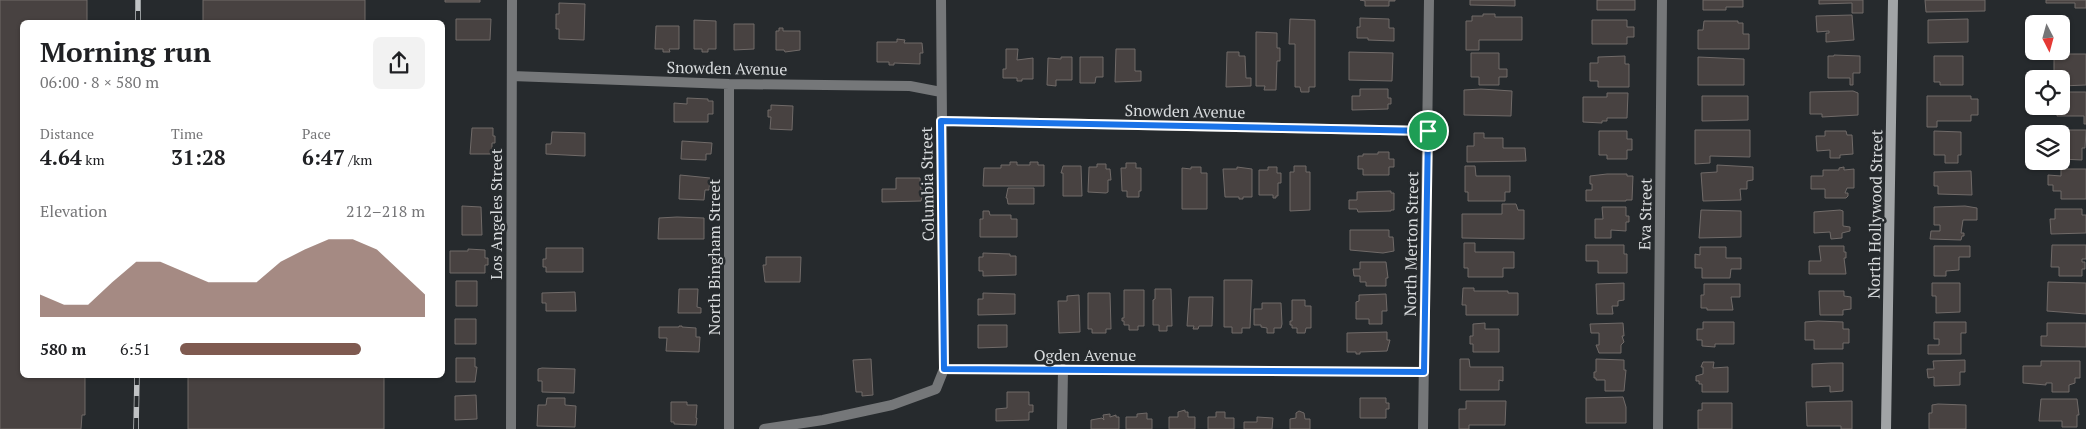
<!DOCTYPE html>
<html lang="en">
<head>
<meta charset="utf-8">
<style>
	:root { --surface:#fff; --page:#f2f2f2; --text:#202124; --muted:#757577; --accent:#7f5a50 }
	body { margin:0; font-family:"PT Serif",serif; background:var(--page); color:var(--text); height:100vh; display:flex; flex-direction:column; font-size:19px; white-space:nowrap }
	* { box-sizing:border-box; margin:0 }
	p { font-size:16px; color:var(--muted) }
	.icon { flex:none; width:28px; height:28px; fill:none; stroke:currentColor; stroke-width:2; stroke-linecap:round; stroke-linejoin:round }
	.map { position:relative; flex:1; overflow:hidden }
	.drawer { position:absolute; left:20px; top:20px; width:425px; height:358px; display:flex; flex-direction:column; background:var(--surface); border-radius:8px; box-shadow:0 1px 4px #0004 }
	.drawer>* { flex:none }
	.needle { width:32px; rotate:174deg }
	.buttons { position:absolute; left:2025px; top:15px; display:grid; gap:10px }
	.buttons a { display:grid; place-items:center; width:45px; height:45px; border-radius:8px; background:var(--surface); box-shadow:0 1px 4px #0004; font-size:25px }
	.pin { position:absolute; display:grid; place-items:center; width:42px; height:42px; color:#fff; margin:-21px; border:2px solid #fff; border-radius:50%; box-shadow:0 1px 5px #0007 }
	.round { display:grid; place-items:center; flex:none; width:52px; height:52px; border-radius:8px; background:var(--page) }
	.head { display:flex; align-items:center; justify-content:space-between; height:85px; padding:0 20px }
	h1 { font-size:28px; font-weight:600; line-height:38px }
	.metrics { display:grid; grid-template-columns:repeat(3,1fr); gap:8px; height:85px; padding:5px 20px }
	.metrics div { display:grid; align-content:center }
	.metrics b { font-size:21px; font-weight:600 }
	.metrics small { font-size:14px; font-weight:400 }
	.metrics p { font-size:14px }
	.chart { height:140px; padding:10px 20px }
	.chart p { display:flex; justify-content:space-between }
	.chart svg { width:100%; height:90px; margin-top:5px; fill:var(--accent); opacity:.7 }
	ul { padding:0 20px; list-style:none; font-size:16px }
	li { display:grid; grid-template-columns:80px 60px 1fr; align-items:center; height:38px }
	li i { height:12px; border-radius:6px; background:var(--accent) }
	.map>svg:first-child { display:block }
</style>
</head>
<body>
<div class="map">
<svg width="2086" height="429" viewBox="0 0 2086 429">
	<rect width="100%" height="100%" fill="#262a2d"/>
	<path fill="#484241" stroke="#706a68" d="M0 0H87V22H22V375H85V415H82L81 429H0Z
		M203 0H365V22H203Z
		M445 0H480V2H445Z
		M1360 0H1395V1H1389V6H1365V1Z
		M1470 0H1515V6L1470 5Z
		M1597 0H1635V10H1597Z
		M1703 0H1743V7H1726V10H1703Z
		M1819 0H1863V13H1852V3L1819 4Z
		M1925 0H1985V11L1926 12Z
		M2046 0H2086V8H2075V3H2046Z
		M559 3 585 4 584 40 559 39V29H556V14H559Z
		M1483 14H1495V17H1522V40H1479V50H1466V21H1472V16H1483Z
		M1852 15 1854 40 1826 42V33H1829V31L1817 32 1816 16Z
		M1360 18 1389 19V28H1394V41L1368 40V38H1357V27H1360Z
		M456 19H491L490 40H456Z
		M1290 19 1315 20V87H1309V92H1301L1300 87H1295V44H1289Z
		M1968 19V42L1928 43V20Z
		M694 20 716 21V49H708V52H702V49H694Z
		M1592 20H1627V27H1634V37H1627V44H1592Z
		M1704 21H1738V23H1743V34H1749V49H1698V30H1703Z
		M734 24H754V49L734 50Z
		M656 26H679V49H669L670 52H663V49H655Z
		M779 28H783V31H800V50L785 52 784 50H776V31H779Z
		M1256 32 1277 33V48H1280V61H1277L1276 90H1264L1265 86H1256Z
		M897 39 905 40 904 43H922L923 53H920V64L894 63V65H889V62H877V42H897Z
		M1006 49H1018L1017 60 1033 58V79H1022V81H1017V78H1003V69H1006Z
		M1116 49H1135V71H1141V81L1115 82Z
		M1227 52H1239V56H1245L1246 78H1251V86L1226 87Z
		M1349 52 1393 53 1392 81 1349 80Z
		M1471 53H1499V69H1507V77H1499V85H1479V77H1471Z
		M2054 54H2086V85L2061 86V79H2051L2050 74H2054Z
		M1834 55 1860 56V73H1853V85H1850V78H1828V56H1834Z
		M1625 56V64H1629V87H1598V81H1590V63H1598V57Z
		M1934 56H1963V85H1940V82H1934Z
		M1061 57H1072V80H1056V86L1047 85 1048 58 1061 59Z
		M1080 57H1103V77H1096L1095 83H1080Z
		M1698 57 1744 59V85H1698Z
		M1360 89H1388V98H1391V104H1388V109L1352 110V96H1360Z
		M1481 89 1512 91 1511 116 1464 115V90Z
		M1853 91 1858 93V115L1822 117V114H1810V92Z
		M2061 92H2086V124H2084V116H2057V106H2061Z
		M1607 93H1628L1627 118H1607V121H1602V123L1583 122V97H1607Z
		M1702 96H1748V120L1702 121Z
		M1927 96H1971V99H1978V115H1971V121H1937V127H1927Z
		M687 98 708 99V101H713V114H708V122H674V103L687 104Z
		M771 105 793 106 792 130 770 129 771 117H768V110H771Z
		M472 128H493V136H495V143H492V154H470Z
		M1695 130H1750V157L1710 156V163L1695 164Z
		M2055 130H2086L2085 148H2082V160L2061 159V134H2055Z
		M1599 131H1627V139H1632V150H1627V159H1607V155H1599Z
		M1825 131H1846L1847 135H1852L1853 154 1840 155V158H1830V150L1817 151 1816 136H1825Z
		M1934 131 1961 132V155H1958V163H1945V155H1934Z
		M552 132 585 133V156L546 154V144H551Z
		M1474 133H1484V138H1503V148H1525L1526 161 1467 162V146H1474Z
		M682 141 712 143 711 154H706V160L681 159Z
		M1378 152H1389V159H1394V167H1389V175H1363V169H1358V156H1363V154H1378Z
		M1010 162H1017V165H1030V162H1038V165H1044V186H983L984 168H1001V165H1010Z
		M1126 163H1136V168H1141V191H1139V197H1127V191H1122L1121 168H1126Z
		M1097 164H1106V169H1110L1111 180H1108V192L1106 193 1088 192 1089 167H1097Z
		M1717 165 1753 167V180L1747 181V189H1740L1741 200 1703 201 1701 173 1717 172Z
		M1063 166H1081L1082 196H1063V173H1061Z
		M1294 166H1306V172H1310V210L1290 211V172H1294Z
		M1465 166H1475L1476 176H1510V192H1505V201H1468V192H1465Z
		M1191 167H1201V173H1207V209H1182V168L1191 169Z
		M1237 167 1252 169V197H1243V199H1239V197H1225L1223 169H1237Z
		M1268 167H1277V173H1281V183H1278V196H1276V198H1273V195H1259V170H1268Z
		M1844 167V170L1854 169V188H1847L1845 193H1848V196L1846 198H1825V189H1811V176H1823V170H1839V168Z
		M2061 169H2086V199H2061V191H2053V185H2048V175L2061 176Z
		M1971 171 1972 195 1938 194V186H1934V172Z
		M1607 174H1627V176H1633L1632 200H1626V201H1586V190H1592V184H1590V176Z
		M680 175 710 178 709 190H705L704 200 679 199Z
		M896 178H920L921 190 924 189 921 201 882 202V189H896Z
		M1008 188H1034V204H1008L1007 198H1006Z
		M1391 191V193H1394V210H1391V211L1358 212 1357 209H1349V200H1357V192Z
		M1502 204H1516L1518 210H1524V239L1462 238V214H1502Z
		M462 206 481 207 482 235H462Z
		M1965 206 1977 208V220H1963L1961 233H1964V236H1962L1961 240 1930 239 1931 231H1940V225H1934V207Z
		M1602 207H1626V216H1629V222H1626V231L1611 230V238H1595V219H1603Z
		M2055 209H2082V215H2086V233L2051 234 2050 219H2055Z
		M1701 210 1741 211V237L1699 238Z
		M1840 210 1843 211V226L1850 227V231L1842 233V238L1831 239 1830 232 1814 233V212Z
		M983 211H989L990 215H1011V219H1017V237H980V219H983Z
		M677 217 704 218V239H658L659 218Z
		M1350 230H1389V237H1393L1394 251 1383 253 1350 250Z
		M1464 243H1475V252H1514V268H1503V277H1468V268H1464Z
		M1586 245H1624V254H1627V273H1598V261H1586Z
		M2052 245H2086V259H2082V262H2085V269H2082V276H2059V267H2051Z
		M1819 246H1844V252H1846V258H1844L1846 274H1809V261H1821Z
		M1934 246H1970V257H1959V270L1946 271V276H1934Z
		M1700 247H1726V258H1741V269H1731L1730 278H1702V268H1695V254L1700 255Z
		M546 248H583V272H546V267H543V259H546Z
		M468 249 485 250V258H488V265H485V273H450V251H468Z
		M983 253 1010 254V256H1016V275L983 276V271H979V257H983Z
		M766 257H801L800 282H765L763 265H766Z
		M1360 262H1386L1388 278H1386V286H1366V282H1360V276H1354L1353 269H1360Z
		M1224 280H1252L1250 328H1242V333H1232V327H1224Z
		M456 281H477V306H456Z
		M2048 282 2086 283V314L2047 311Z
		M1624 283V300L1618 301V306H1612L1613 314H1597L1596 284Z
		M1932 283H1960V312L1936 313V296H1932Z
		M1704 284H1740V297H1731L1733 310H1707V308H1701V295H1704Z
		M1463 288H1474V291H1508V293H1518V315H1466V305H1462Z
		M679 289H698L697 307 701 308V313H678Z
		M1155 289H1171L1172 326H1167V331H1159V325H1153V300L1155 299Z
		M1124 290H1144V326H1138V330H1129V325H1124V321H1122V318H1124Z
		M1819 291H1844V296L1851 297V309L1843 310V315H1820Z
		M575 292 576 311H546V303H542V293Z
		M983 293 1015 294V314L978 315V299H983Z
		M1088 293H1110L1111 329H1106V333H1092V329H1088Z
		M1386 294 1387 311H1382V324H1369V319H1356V302L1359 301V295Z
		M1079 295 1080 332 1059 333 1058 301H1067V296Z
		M1189 297H1213L1212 326H1199L1198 329H1193L1194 326H1187Z
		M1292 300H1305V306H1311V328H1306L1305 333H1297V328H1292V325H1290V321H1292Z
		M1262 303H1281L1282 324 1281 328H1274V333H1267V328L1261 327V325H1254V309H1262Z
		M455 319H476V344H455Z
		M1818 321 1843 322V329H1849V343H1843V349H1814V340H1805V322Z
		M1703 322H1734V344H1715V347L1702 346V340H1697V329H1703Z
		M1934 322H1966V333H1961V354H1928V345H1939V339H1934Z
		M1485 323V329H1499V352H1473V344H1470V336H1473V324Z
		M1623 323 1624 336H1622L1624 342 1621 345V353H1599L1596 345H1599V333H1591L1590 324Z
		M2047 323H2086V347L2041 346V336H2047Z
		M978 325H1007V347L978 348Z
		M679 326H682V327L696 328V337H700L699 352 666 351 667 338H659V327H679Z
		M1387 332V340H1390L1387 351 1360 352V354H1356V352H1347V333Z
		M456 358H475V367H477L475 382H456Z
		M871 359 873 395 862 396V392H856L853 360Z
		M1460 359H1469L1470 367H1503V381L1499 380V390H1460Z
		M1596 359 1624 360V370H1626L1624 391H1605V380H1596V378H1594V372H1596Z
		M1965 360V372H1960V385L1934 386V377L1928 378 1927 369H1934L1933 361Z
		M2041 361H2080V378H2075V383L2069 385V392H2052V383H2046V385L2023 383V366H2041Z
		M1703 362H1714L1713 368 1728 367V392H1702V384H1699V381H1696V376L1703 374V367H1701Z
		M1831 363H1843V391L1830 392V386L1812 387V364Z
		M542 368 575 369 574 393 542 392V381H538V369Z
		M188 375H384V429H188Z
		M1007 392H1029V405H1033V412H1029V420L996 421V409L1007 408Z
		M476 395 477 419 455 420V396Z
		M1623 397 1626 407V423H1586V398Z
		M547 398H565V405L576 406 575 427 537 426 538 405H546Z
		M1360 398H1386V403H1389V409H1386V418H1360Z
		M2041 399H2077L2079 415H2077V427H2062V421H2039Z
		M1466 401H1506L1505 425H1469V429H1459V409H1466Z
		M1852 401V429H1841V426H1807L1806 402Z
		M671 402H687V405H697L696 418H697L696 425 674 424V422H671Z
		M1702 403H1732V429H1698V410H1702Z
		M1938 404 1966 405V429H1929V413H1932V405Z
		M1185 410V412H1188V417H1195V429H1169V417H1178V412Z
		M1299 411 1304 413 1305 419H1310V429H1290V419L1296 418V413Z
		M1216 412H1225V418H1234V429H1208V417H1216Z
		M1147 413V419H1152V429H1126V417H1137V414Z
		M1110 414V417L1116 415V417H1119V429H1091V420L1102 418 1104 420 1103 415Z
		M1257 417 1273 418 1272 429H1244V422H1257Z"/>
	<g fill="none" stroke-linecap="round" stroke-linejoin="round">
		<path stroke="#757779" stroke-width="10" d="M941 0 944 369
			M512 76 729 84 910 86 941 92
			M729 84V429
			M941 121 1428 131
			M511 429 512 0
			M764 429 823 420 892 405 936 389 944 369 1424 372
			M1062 429 1063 369
			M1423 429 1429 0
			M1658 429 1662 0"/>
		<path stroke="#a1a4a6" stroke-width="10" d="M1886 429 1893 0"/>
		<defs>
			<path id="rail" d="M138 22V0
				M136 429 137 375"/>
		</defs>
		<use href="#rail" stroke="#c0c3c5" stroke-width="5.5"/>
		<use href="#rail" stroke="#262a2d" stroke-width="4" stroke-dasharray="11" stroke-linecap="butt"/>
	</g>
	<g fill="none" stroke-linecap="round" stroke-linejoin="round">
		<defs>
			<path id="route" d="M941 121 1428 131 1424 372 944 369Z"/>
		</defs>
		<use href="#route" stroke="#fff" stroke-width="10"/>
		<use href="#route" stroke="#1a73e8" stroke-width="6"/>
	</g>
	<g text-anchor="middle" stroke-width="5" stroke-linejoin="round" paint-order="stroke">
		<g font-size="16" fill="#d8dbdd" stroke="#262a2d">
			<text transform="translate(727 68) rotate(1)" y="6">Snowden Avenue</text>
			<text transform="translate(1185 111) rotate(1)" y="6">Snowden Avenue</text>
			<text transform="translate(927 184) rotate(-91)" y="6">Columbia Street</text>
			<text transform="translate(496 214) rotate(-90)" y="6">Los Angeles Street</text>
			<text transform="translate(1645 214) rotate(-89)" y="6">Eva Street</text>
			<text transform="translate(1875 214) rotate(-89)" y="6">North Hollywood Street</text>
			<text transform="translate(1411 244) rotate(-89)" y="6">North Merton Street</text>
			<text transform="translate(714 257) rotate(-90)" y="6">North Bingham Street</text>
			<text x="1085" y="361">Ogden Avenue</text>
		</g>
	</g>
</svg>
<div class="buttons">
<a><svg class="needle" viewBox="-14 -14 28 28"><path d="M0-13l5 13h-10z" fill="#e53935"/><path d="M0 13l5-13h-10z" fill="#757577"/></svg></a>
<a><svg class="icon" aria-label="locate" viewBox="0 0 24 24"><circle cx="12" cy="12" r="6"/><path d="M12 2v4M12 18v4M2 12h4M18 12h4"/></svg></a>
<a><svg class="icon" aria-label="layers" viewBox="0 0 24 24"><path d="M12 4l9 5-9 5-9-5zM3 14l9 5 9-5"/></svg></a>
</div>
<div class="pin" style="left:1428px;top:131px;background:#1e9e55"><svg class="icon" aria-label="arrive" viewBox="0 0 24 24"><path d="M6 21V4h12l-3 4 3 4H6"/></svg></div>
<section class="drawer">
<div class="head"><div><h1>Morning run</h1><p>06:00 · 8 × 580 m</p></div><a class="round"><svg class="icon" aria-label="share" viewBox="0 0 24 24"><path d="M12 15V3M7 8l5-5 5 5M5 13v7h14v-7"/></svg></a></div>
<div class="metrics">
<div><p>Distance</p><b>4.64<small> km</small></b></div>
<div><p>Time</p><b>31:28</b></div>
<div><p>Pace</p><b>6:47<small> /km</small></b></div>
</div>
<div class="chart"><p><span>Elevation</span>212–218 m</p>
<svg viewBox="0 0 160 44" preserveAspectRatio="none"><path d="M0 44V33L10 38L20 38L30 27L40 17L50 17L60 22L70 27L80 27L90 27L100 17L110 11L120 6L130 6L140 11L150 22L160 33V44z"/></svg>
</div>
<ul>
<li><b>580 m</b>6:51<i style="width:74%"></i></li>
</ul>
</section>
</div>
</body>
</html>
